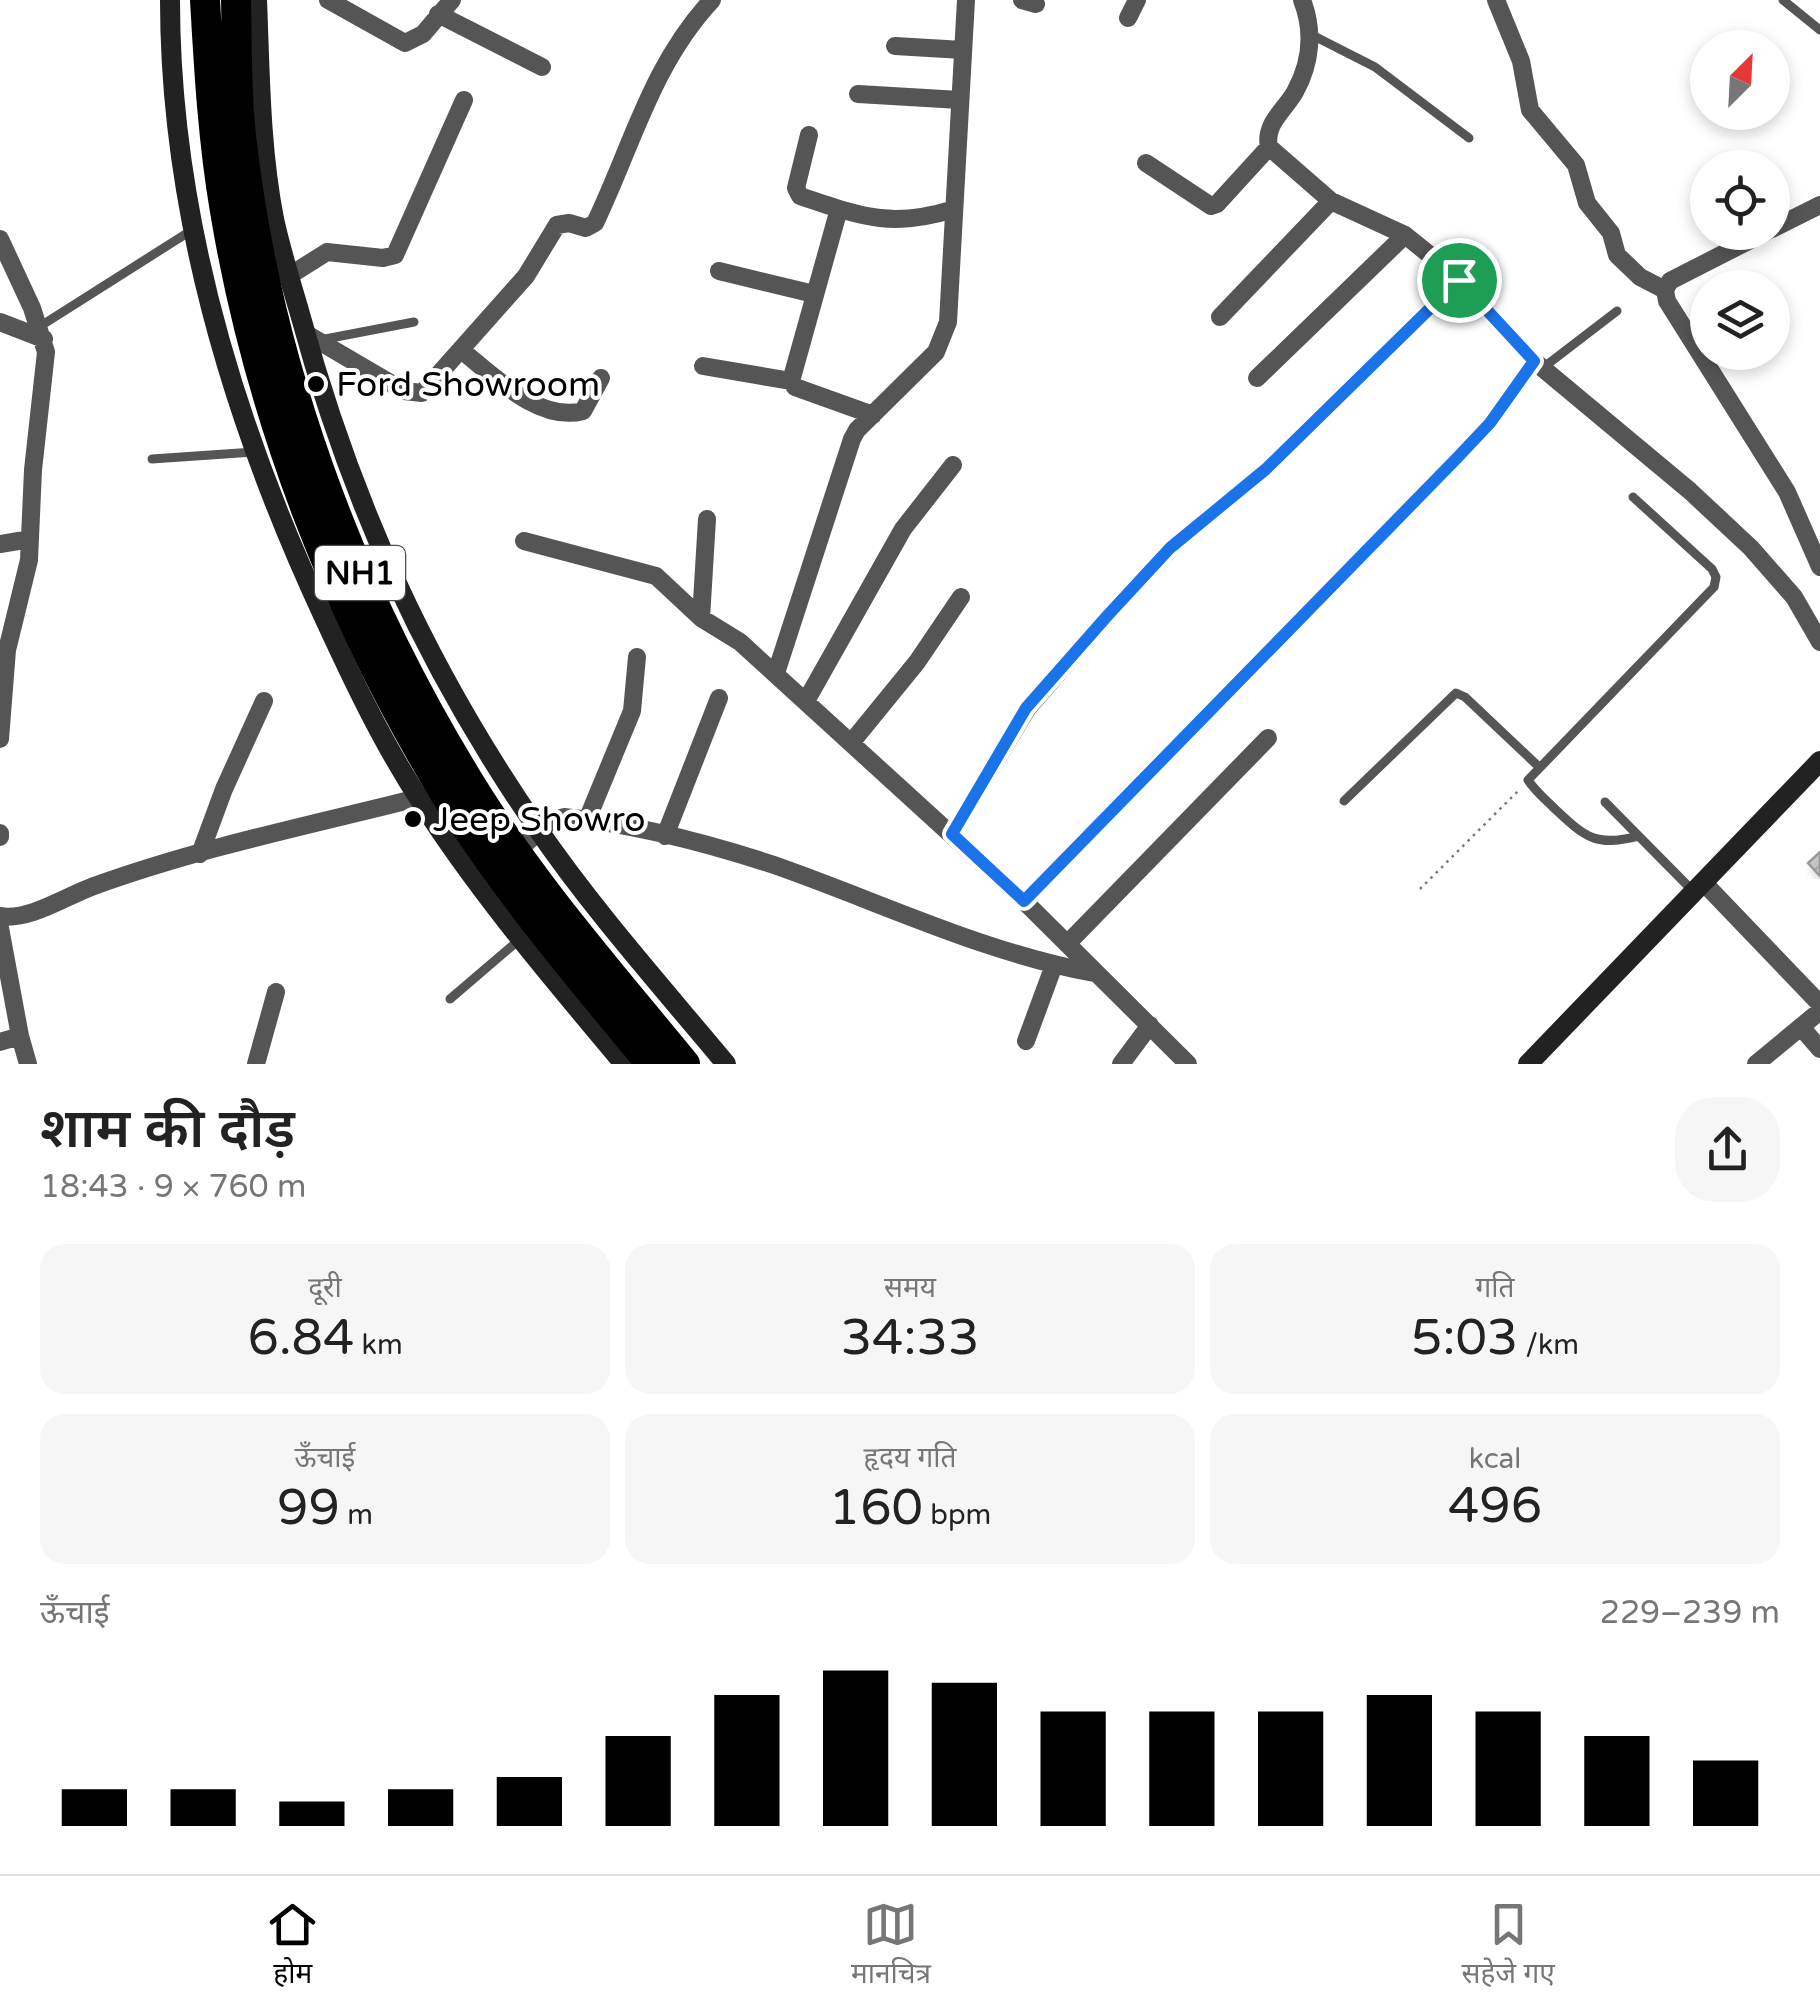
<!DOCTYPE html>
<html lang="hi">
<head>
<meta charset="utf-8">
<style>
	:root { --surface:#fff; --page:#f6f6f6; --text:#222; --muted:#767676; --line:#e0e0e0; --accent:#000 }
	body { margin:0; font-family:"Varela Round","Noto Sans Devanagari",sans-serif; background:var(--page); color:var(--text); height:100vh; display:flex; flex-direction:column; font-size:38px; white-space:nowrap }
	* { box-sizing:border-box; margin:0 }
	p { font-size:32px; color:var(--muted) }
	.icon { flex:none; width:55px; height:55px; fill:none; stroke:currentColor; stroke-width:2; stroke-linecap:round; stroke-linejoin:round }
	.map { position:relative; height:1064px; overflow:hidden }
	.details { display:flex; flex-direction:column; background:var(--surface); flex:1 }
	.details>* { flex:none }
	.needle { width:65px; rotate:24deg }
	.fabs { position:absolute; left:1690px; top:30px; display:grid; gap:20px }
	.fabs a { display:grid; place-items:center; width:100px; height:100px; border-radius:50%; background:var(--surface); box-shadow:0 5px 15px #0003; font-size:50px }
	.pin { position:absolute; display:grid; place-items:center; width:85px; height:85px; color:#fff; margin:-42px; border:5px solid #fff; border-radius:50%; box-shadow:0 2px 10px #0007 }
	.round { display:grid; place-items:center; flex:none; width:105px; height:105px; border-radius:40px; background:var(--page) }
	.headline { display:flex; align-items:center; justify-content:space-between; height:170px; padding:0 40px }
	h1 { font-size:55px; font-weight:600; line-height:75px }
	.metrics { display:grid; grid-template-columns:repeat(3,1fr); gap:15px; height:170px; padding:10px 40px }
	.metrics div { display:grid; align-content:center; border-radius:25px; background:var(--page); text-align:center }
	.metrics b { font-size:50px; font-weight:600 }
	.metrics small { font-size:28px; font-weight:400 }
	.metrics p { font-size:28px }
	.chart { height:280px; padding:20px 40px }
	.chart p { display:flex; justify-content:space-between }
	.chart svg { width:100%; height:180px; margin-top:10px; stroke:var(--accent); stroke-width:6 }
	.menu { display:flex; justify-content:space-around; align-items:center; height:140px; border-top:2px solid var(--line); background:var(--surface); font-size:28px; color:var(--muted) }
	.menu a { display:grid; justify-items:center; gap:5px }
	.menu .selected { color:var(--accent) }
	.map>svg:first-child { display:block }
</style>
</head>
<body>
<div class="map">
<svg width="1820" height="1064" viewBox="0 0 1820 1064">
	<defs>
		<pattern id="building-hatch" width="6" height="6" patternUnits="userSpaceOnUse" patternTransform="scale(2.5)"><rect width="6" height="6" fill="#c4c4c4"/><path d="M-1 1l2-2M0 6l6-6M5 7l2-2" fill="none" stroke="#a7a7a7"/></pattern>
		<filter id="shadow"><feDropShadow dx="4.5" dy="4.5" stdDeviation="5" flood-color="#0004"/></filter>
	</defs>
	<rect width="100%" height="100%" fill="#fff"/>
	<path fill="url(#building-hatch)" stroke="#999" stroke-width="2.5" filter="url(#shadow)" d="M1820 852V876L1808 863Z"/>
	<g fill="none" stroke-linecap="round" stroke-linejoin="round">
		<path stroke="#777" stroke-width="2.5" stroke-dasharray="2.5 5" stroke-linecap="butt" d="M1420 889 1518 791"/>
		<path stroke="#555" stroke-width="9" d="M1783 0 1820 30
			M1310 34 1375 67 1469 138
			M39 327 192 230
			M320 340 414 322
			M1544 367 1617 311
			M152 459 254 452
			M1633 497 1712 569 1716 577 1714 587 1528 780C1535 791 1546 800 1555 809 1586 838 1596 847 1639 836
			M1344 801 1456 693 1465 697 1538 766
			M1605 802 1692 890
			M450 999 519 940"/>
		<path stroke="#555" stroke-width="18" d="M328 0 405 43 423 34 452 0
			M1022 0 1036 4
			M1302 0C1314 31 1311 63 1295 92 1284 111 1264 124 1269 147L1331 201 1405 235 1446 268 1534 361 1690 491 1751 548 1794 597 1820 642
			M1496 0 1521 61 1530 110 1576 165 1587 203 1611 233 1617 255 1640 277 1665 290
			M438 14 542 67
			M1128 18 1137 0
			M895 46 963 50
			M858 94 960 100
			M809 135 796 188 800 196C860 216 891 229 954 209
			M1146 163 1211 206 1217 204 1269 147
			M839 209 791 381 795 387 873 415
			M1772 229 1820 205
			M1766 232 1670 281 1665 290 1667 301 1787 492 1820 567
			M0 239 32 308 46 352 33 470 29 560 7 650 0 739
			M719 271 814 294
			M289 276 327 252 383 258 395 255 464 100
			M1220 317 1331 201
			M0 322 44 339
			M305 333 404 391 422 393 526 276 557 225 569 223 586 228 595 223C632 146 652 64 712 0
			M461 350C493 375 539 423 583 411L601 378
			M703 366 791 381
			M1257 378 1405 235
			M524 541 656 576 701 618 740 642 1024 901 1188 1064
			M0 544 30 539
			M701 618 707 519
			M776 673 852 439 857 430 936 352 948 322 966 0
			M806 701 903 529 953 465
			M851 743 917 662 961 597
			M587 820 632 711 637 657
			M0 833V837
			M952 834 1027 709 1108 615 1171 548 1266 469 1459 279
			M665 836 719 698
			M517 851 551 821 564 817C634 824 707 843 774 865 880 902 982 952 1094 973
			M200 854 224 789 264 701
			M1704 883 1820 1004
			M1024 901 1457 458 1490 423 1534 361
			M0 916C30 921 66 896 94 886 199 848 310 825 418 798
			M0 928 20 1036 28 1064
			M1067 944 1268 738
			M1801 1027 1820 1049
			M1026 1041 1054 965
			M0 1042 20 1036
			M256 1064 276 992
			M1121 1064 1150 1025
			M1756 1064 1820 1011"/>
		<path stroke="#222" stroke-width="20" d="M170 0C170 213 233 421 322 613 351 676 382 742 420 800 480 894 553 979 624 1064
			M257 0C260 73 260 147 274 219 281 251 291 283 300 314 351 502 426 667 537 828 594 911 662 987 726 1064
			M1528 1064 1820 761"/>
		<path stroke="#000" stroke-width="30" d="M205 0C209 70 213 141 225 211 259 416 337 616 445 794 505 890 579 977 651 1064
			M236 0C237 45 236 91 241 136 266 360 348 583 465 775 527 878 609 971 685 1064"/>
	</g>
	<g fill="none" stroke-linecap="round" stroke-linejoin="round">
		<defs>
			<path id="route" d="M1459 280 1534 361 1490 423 1457 458 1024 901 952 834 1026 708 1108 615 1170 548 1266 469Z"/>
		</defs>
		<use href="#route" stroke="#fff" stroke-width="20"/>
		<use href="#route" stroke="#1a73e8" stroke-width="12"/>
	</g>
	<g fill="#000" stroke="#fff" stroke-width="4">
		<circle cx="316" cy="384" r="10"/>
		<circle cx="413" cy="819" r="10"/>
	</g>
	<g text-anchor="middle" stroke-width="8" stroke-linejoin="round" paint-order="stroke">
		<rect fill="#fff" stroke="#4c4c4c" stroke-width="2.5" x="315" y="546" width="90" height="54" rx="8"/>
		<g font-size="32" font-weight="bold" fill="#000">
			<text x="360" y="584">NH1</text>
		</g>
		<g font-size="35" fill="#000" stroke="#fff" text-anchor="start">
			<text x="336" y="396">Ford Showroom</text>
			<text x="433" y="831">Jeep Showro</text>
		</g>
	</g>
</svg>
<div class="fabs">
<a><svg class="needle" viewBox="-14 -14 28 28"><path d="M0-13l5 13h-10z" fill="#e53935"/><path d="M0 13l5-13h-10z" fill="#767676"/></svg></a>
<a><svg class="icon" aria-label="locate" viewBox="0 0 24 24"><circle cx="12" cy="12" r="6"/><path d="M12 2v4M12 18v4M2 12h4M18 12h4"/></svg></a>
<a><svg class="icon" aria-label="layers" viewBox="0 0 24 24"><path d="M12 4l9 5-9 5-9-5zM3 14l9 5 9-5"/></svg></a>
</div>
<div class="pin" style="left:1459px;top:280px;background:#1e9e55"><svg class="icon" aria-label="arrive" viewBox="0 0 24 24"><path d="M6 21V4h12l-3 4 3 4H6"/></svg></div>
</div>
<section class="details">
<div class="headline"><div><h1>शाम की दौड़</h1><p>18:43 · 9 × 760 m</p></div><a class="round"><svg class="icon" aria-label="share" viewBox="0 0 24 24"><path d="M12 15V3M7 8l5-5 5 5M5 13v7h14v-7"/></svg></a></div>
<div class="metrics">
<div><p>दूरी</p><b>6.84<small> km</small></b></div>
<div><p>समय</p><b>34:33</b></div>
<div><p>गति</p><b>5:03<small> /km</small></b></div>
</div>
<div class="metrics">
<div><p>ऊँचाई</p><b>99<small> m</small></b></div>
<div><p>हृदय गति</p><b>160<small> bpm</small></b></div>
<div><p>kcal</p><b>496</b></div>
</div>
<div class="chart"><p><span>ऊँचाई</span>229–239 m</p>
<svg viewBox="0 0 160 44" preserveAspectRatio="none"><path d="M5 44V35M15 44V35M25 44V38M35 44V35M45 44V32M55 44V22M65 44V12M75 44V6M85 44V9M95 44V16M105 44V16M115 44V16M125 44V12M135 44V16M145 44V22M155 44V28"/></svg>
</div>
</section>
<nav class="menu">
<a class="selected"><svg class="icon" aria-label="home" viewBox="0 0 24 24"><path d="M3 11l9-7 9 7M6 9v11h12V9"/></svg>होम</a>
<a><svg class="icon" aria-label="map" viewBox="0 0 24 24"><path d="M3 6l6-2 6 2 6-2v14l-6 2-6-2-6 2zM9 4v14M15 6v14"/></svg>मानचित्र</a>
<a><svg class="icon" aria-label="saved" viewBox="0 0 24 24"><path d="M7 4h10v16l-5-4-5 4z"/></svg>सहेजे गए</a>
</nav>
</body>
</html>
